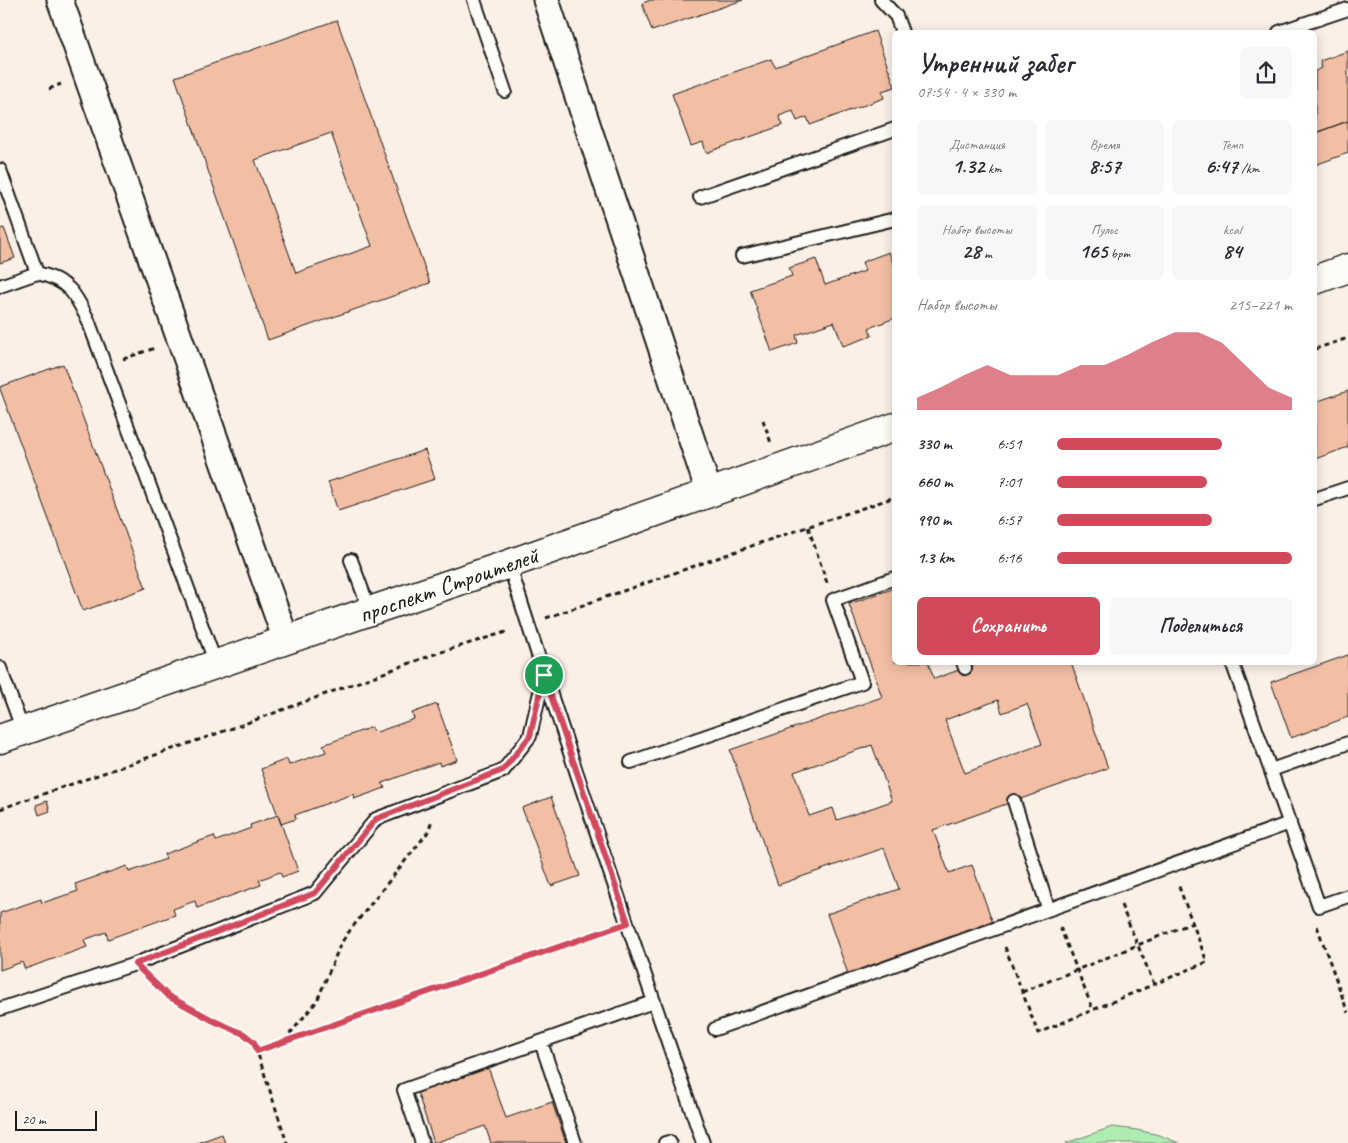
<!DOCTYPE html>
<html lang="ru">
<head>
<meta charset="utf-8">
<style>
	:root { --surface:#fff; --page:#f7f7f7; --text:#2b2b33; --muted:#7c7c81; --accent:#d1495b }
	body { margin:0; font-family:Caveat,sans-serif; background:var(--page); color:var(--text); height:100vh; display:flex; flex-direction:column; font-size:19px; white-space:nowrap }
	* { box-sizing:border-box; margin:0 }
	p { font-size:16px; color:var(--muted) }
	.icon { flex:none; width:28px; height:28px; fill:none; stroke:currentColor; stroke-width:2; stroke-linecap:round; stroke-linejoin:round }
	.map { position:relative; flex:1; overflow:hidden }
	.drawer { position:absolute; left:892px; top:30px; width:425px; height:635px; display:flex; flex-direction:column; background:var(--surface); border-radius:8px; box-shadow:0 2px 12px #0003 }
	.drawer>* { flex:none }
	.scale { position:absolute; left:15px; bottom:12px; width:82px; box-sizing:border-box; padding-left:5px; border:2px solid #1c1c1c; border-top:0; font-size:14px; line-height:18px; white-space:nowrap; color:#1c1c1c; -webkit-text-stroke:4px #fdfcf7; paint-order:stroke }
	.pin { position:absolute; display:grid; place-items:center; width:42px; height:42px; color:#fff; margin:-21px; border:2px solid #fff; border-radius:50%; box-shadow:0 1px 5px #0007 }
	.round { display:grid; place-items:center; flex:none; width:52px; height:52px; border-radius:8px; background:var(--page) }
	.headline { display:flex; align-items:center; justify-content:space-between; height:85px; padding:0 25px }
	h1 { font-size:28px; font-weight:600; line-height:38px }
	.figures { display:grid; grid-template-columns:repeat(3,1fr); gap:8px; height:85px; padding:5px 25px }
	.figures div { display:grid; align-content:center; border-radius:8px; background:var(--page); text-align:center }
	.figures b { font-size:21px; font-weight:600 }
	.figures small { font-size:14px; font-weight:400 }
	.figures p { font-size:14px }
	.chart { height:140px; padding:10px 25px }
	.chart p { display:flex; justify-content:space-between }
	.chart svg { width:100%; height:90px; margin-top:5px; fill:var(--accent); opacity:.7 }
	.button { display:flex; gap:10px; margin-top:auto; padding:10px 25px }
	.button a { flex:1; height:58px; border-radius:8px; background:var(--accent); color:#fff; font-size:20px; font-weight:600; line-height:58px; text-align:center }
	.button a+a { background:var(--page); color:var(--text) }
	ul { padding:0 25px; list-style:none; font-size:16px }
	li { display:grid; grid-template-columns:80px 60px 1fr; align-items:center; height:38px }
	li i { height:12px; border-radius:6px; background:var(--accent) }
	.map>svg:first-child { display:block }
</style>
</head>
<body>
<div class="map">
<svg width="1348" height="1143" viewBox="0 0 1348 1143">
	<rect width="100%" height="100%" fill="#fbf0e6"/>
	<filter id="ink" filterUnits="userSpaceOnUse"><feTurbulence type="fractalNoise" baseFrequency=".02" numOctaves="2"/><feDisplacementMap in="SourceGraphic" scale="10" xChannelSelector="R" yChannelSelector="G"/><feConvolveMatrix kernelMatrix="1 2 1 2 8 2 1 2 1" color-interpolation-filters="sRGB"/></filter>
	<g filter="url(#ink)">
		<path fill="#afecb2" stroke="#668467" d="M1112 1127 1137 1130 1159 1135 1179 1143H1066Z"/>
		<path fill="#f2bea4" stroke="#1c1c1c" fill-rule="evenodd" d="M651 0H743L652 31 642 3Z
			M337 20 430 283 268 340 175 77ZM331 133 372 246 296 273 255 160Z
			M875 31 895 87 882 91 884 98 810 125 807 117 797 121 793 111 779 116 783 125 706 153 703 142 691 146 672 94 771 59 775 67Z
			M1348 51V121L1315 133V71L1322 68 1320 61Z
			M1348 121V153L1315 165V133Z
			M4 228 15 258 0 263V229Z
			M889 252 895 268V318L869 328 872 336 843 346 834 322 796 335 798 343 772 352 750 290 792 276 789 268 816 259 825 285 865 271 862 262Z
			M63 364 146 588 83 611 0 389V387Z
			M1348 391V447L1315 459V402Z
			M425 450 435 479 338 511 328 482Z
			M895 588V662H928L934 679 981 662H1071L1108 768 933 830 949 873 972 865 993 923 848 974 827 914 899 889 884 848 778 885 730 750 882 697 849 604ZM998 700 1002 713 1027 704 1042 744 965 773 945 720ZM872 745 892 801 837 820 833 808 809 816 794 772Z
			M1348 655V717L1291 738 1271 682Z
			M437 704 457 760 440 766 439 762 382 783 385 788 354 799 353 794 295 815 296 819 281 824 261 769 287 759 289 765 326 752 323 745 372 727 374 733 414 719 412 713Z
			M551 797 580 876 551 886 522 808Z
			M47 801 50 811 39 815 36 805Z
			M278 815 298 871 282 877 280 872 259 880 261 885 197 908 195 901 173 909 175 915 108 939 106 932 84 940 87 947 25 969 22 962 0 970V913L41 899 42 903 78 891 75 884 127 866 129 872 166 859 164 854 214 836 216 841 251 828 250 825Z
			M488 1067 506 1118 552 1102 566 1143H491L485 1126 434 1143 417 1091Z
			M222 1134 225 1143H197Z"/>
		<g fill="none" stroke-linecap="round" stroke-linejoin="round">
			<defs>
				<path id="lane" d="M474 0 505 91
					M881 0 896 16 902 32
					M1279 32 1348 9
					M0 170 37 273 0 286
					M700 197 895 129
					M742 256 895 219
					M37 273C68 280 75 293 88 320L216 664
					M1315 499 1348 488
					M351 560 370 611
					M509 564C570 758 636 951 703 1143
					M963 662 965 668
					M1232 662 1319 906 1348 896
					M0 668 23 731
					M631 762 862 682 833 600 895 578
					M1271 770 1348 743
					M1014 801 1048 908
					M0 1009 135 964 315 893 376 819 503 771 530 736 544 675
					M715 1029 1290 823
					M541 1042 575 1143
					M422 1143 404 1090 653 1002
					M665 1143 669 1142 670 1143"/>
				<path id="street" d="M60 0 286 640
					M546 0 709 492"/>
				<path id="secondary" d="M1315 280 1348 268
					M0 739 370 611 509 564 895 427"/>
			</defs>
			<use href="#lane" stroke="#1c1c1c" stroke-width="16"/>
			<use href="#street" stroke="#1c1c1c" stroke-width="29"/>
			<use href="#secondary" stroke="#1c1c1c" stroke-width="31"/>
			<path stroke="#1c1c1c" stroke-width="3" stroke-dasharray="5 4" stroke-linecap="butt" d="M49 89 61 84
				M1315 349 1348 338
				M123 359 155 348
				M763 420 771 443
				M808 527 827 583
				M546 618 760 543 895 497
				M0 809 233 728 435 654 509 631
				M1121 905 1154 984
				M1317 926 1348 1013
				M1060 927 1093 1010
				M1005 947 1038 1033 1207 962 1178 884
				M151 980 168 996 214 1021 244 1034 254 1042 287 1143
				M1022 992 1192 923
				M284 1041 317 1001 341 943 351 929 428 832 432 820
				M257 1051 608 929"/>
			<use href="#lane" stroke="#fdfcf7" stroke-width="12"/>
			<use href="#street" stroke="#fdfcf7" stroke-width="25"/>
			<use href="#secondary" stroke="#fdfcf7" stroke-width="28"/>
		</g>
	</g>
	<g fill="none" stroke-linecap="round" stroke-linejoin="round" filter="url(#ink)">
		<defs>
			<path id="route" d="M544 675 628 923 257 1051 254 1042 244 1034 214 1021 168 996 135 964 315 893 376 819 503 770 530 736Z"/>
		</defs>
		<use href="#route" stroke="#fff" stroke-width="10"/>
		<use href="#route" stroke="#d1495b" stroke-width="6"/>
	</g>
	<g text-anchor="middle" stroke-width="4" stroke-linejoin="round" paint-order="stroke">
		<g font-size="25" fill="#1c1c1c" stroke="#fdfcf7">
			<text transform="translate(448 584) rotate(-19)" y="9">проспект Строителей</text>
		</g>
	</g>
</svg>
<div class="scale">20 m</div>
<div class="pin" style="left:544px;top:675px;background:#1e9e55"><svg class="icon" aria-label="arrive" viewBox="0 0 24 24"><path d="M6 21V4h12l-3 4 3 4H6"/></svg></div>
<section class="drawer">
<div class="headline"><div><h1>Утренний забег</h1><p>07:54 · 4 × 330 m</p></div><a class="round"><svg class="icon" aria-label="share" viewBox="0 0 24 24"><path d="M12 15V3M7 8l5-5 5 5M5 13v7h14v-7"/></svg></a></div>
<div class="figures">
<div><p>Дистанция</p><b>1.32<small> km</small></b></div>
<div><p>Время</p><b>8:57</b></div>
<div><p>Темп</p><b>6:47<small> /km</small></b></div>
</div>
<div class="figures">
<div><p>Набор высоты</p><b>28<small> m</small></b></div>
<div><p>Пульс</p><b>165<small> bpm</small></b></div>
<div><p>kcal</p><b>84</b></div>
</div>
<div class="chart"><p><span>Набор высоты</span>215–221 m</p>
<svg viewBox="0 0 160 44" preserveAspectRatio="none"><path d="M0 44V38L10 33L20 27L30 22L40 27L50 27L60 27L70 22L80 22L90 17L100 11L110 6L120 6L130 11L140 22L150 33L160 38V44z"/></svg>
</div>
<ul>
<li><b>330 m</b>6:51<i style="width:70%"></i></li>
<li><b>660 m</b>7:01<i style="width:64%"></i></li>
<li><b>990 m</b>6:57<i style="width:66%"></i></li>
<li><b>1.3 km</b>6:16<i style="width:100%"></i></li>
</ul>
<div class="button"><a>Сохранить</a><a>Поделиться</a></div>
</section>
</div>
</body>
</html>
